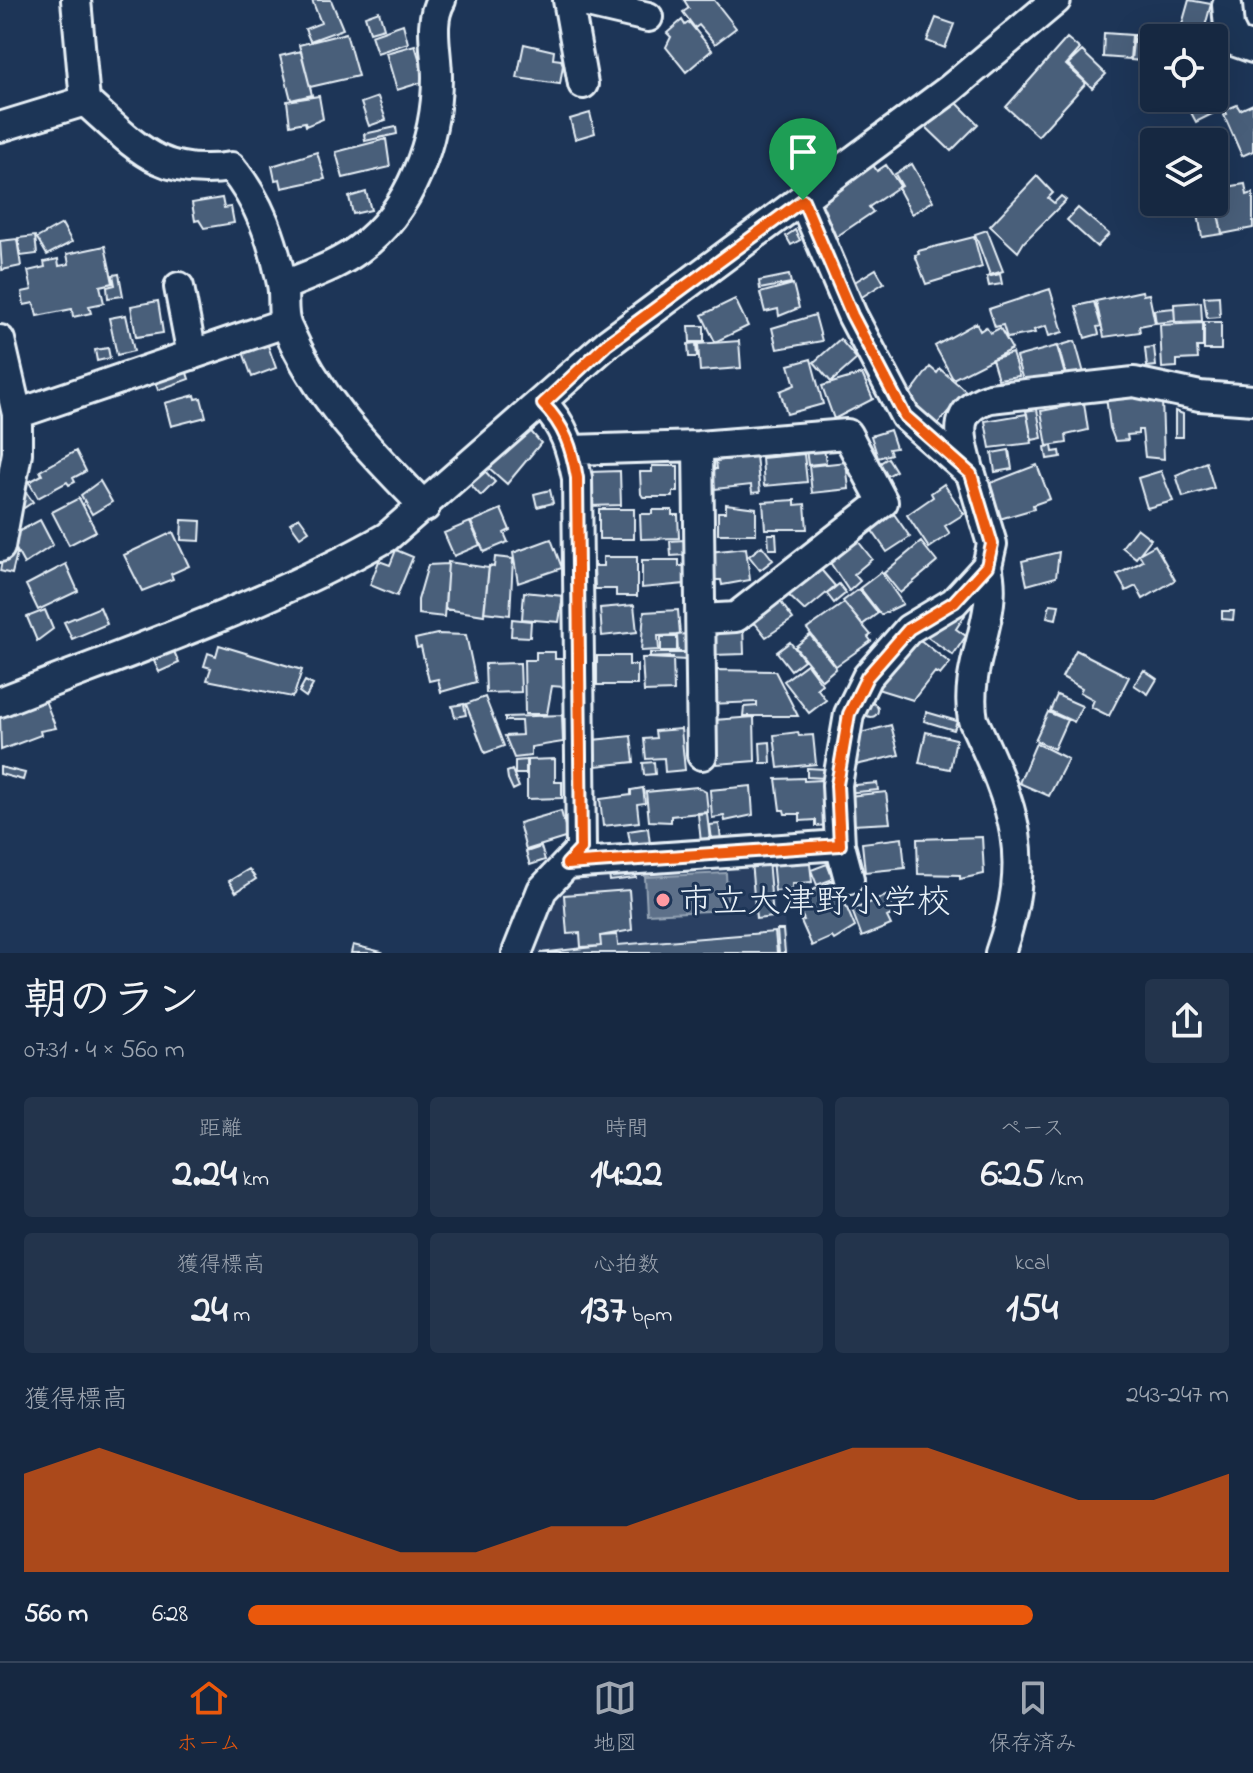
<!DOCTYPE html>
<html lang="ja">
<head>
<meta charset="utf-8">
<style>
	:root { --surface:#162841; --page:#23344c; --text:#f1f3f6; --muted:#9ea6b1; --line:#35445a; --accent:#ea580c }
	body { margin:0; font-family:"Indie Flower","Klee One",sans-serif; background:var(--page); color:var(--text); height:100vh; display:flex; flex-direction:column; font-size:30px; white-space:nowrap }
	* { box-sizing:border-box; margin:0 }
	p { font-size:26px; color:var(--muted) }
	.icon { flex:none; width:44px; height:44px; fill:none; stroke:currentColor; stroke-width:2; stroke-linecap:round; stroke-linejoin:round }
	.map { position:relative; height:953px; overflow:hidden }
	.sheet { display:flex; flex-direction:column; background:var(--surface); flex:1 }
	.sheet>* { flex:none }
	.tools { position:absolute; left:1140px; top:24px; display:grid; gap:16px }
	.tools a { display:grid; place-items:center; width:88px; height:88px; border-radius:8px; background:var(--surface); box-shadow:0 8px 32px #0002,0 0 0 2px var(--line); font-size:40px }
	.pin { position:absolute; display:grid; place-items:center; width:68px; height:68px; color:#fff; margin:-82px -34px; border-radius:50% 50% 50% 0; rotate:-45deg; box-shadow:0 0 8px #0007 }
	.pin .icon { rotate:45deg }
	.round { display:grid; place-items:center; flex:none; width:84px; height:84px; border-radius:8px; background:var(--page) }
	.head { display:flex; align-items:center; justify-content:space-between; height:136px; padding:0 24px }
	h1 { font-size:44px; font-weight:700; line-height:60px }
	.metrics { display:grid; grid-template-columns:repeat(3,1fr); gap:12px; height:136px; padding:8px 24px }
	.metrics div { display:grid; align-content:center; border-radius:8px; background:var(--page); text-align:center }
	.metrics b { font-size:40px; font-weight:700 }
	.metrics small { font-size:22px; font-weight:400 }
	.metrics p { font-size:22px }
	.chart { height:224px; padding:16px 24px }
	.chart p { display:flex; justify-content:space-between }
	.chart svg { width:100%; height:144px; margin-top:8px; fill:var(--accent); opacity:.7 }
	ul { padding:0 24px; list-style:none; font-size:26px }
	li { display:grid; grid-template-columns:128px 96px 1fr; align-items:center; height:60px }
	li i { height:20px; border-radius:10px; background:var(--accent) }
	.tab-bar { display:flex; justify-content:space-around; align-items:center; height:112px; border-top:2px solid var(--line); background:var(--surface); font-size:22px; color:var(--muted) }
	.tab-bar a { display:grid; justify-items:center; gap:4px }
	.tab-bar .on { color:var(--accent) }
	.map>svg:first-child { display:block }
</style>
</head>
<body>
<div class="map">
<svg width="1253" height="953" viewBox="0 0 1253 953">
	<rect width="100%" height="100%" fill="#1d3557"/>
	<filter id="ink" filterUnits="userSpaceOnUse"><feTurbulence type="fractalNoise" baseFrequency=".0125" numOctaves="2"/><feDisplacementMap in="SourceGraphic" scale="16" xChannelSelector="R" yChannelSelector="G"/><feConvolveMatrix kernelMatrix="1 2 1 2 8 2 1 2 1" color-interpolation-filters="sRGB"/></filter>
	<g filter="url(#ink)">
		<path fill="#2a4162" d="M771 856 776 919H784L788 953H531L559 882 568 872Z"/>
		<path fill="#5d7089" stroke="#95a4b5" stroke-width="2" d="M726 873 728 910 647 914 645 877Z"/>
		<path fill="#495e7a" stroke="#e8f1f8" stroke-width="2" d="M312 0H331L343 29 310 41 305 29 321 23Z
			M714 0 736 28 715 44 699 25 695 28 683 12 689 8 684 0Z
			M1189 0 1211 4 1203 34 1181 28Z
			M379 11 384 28 370 32 365 16Z
			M936 18 954 24 945 48 927 41Z
			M682 20 685 25 689 22 712 50 686 72 666 47 671 37 667 33Z
			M403 24 408 43 377 53 371 35Z
			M346 33 358 76 310 87 299 45Z
			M1104 33 1132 35 1130 59 1103 57Z
			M1134 35 1158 37 1154 38V62L1131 60Z
			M1067 38 1080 49 1066 65 1086 83 1038 136 1006 107Z
			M524 44 554 51 553 59 561 60 563 65 560 84 517 78Z
			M415 45 426 81 397 90 386 53Z
			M301 51 312 95 291 100 280 56Z
			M1082 51 1106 74 1092 88 1068 64Z
			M319 96 323 119 306 126 305 122 290 125 287 101Z
			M378 97 386 120 369 126 361 103Z
			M1189 98H1212L1218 111 1196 122 1186 103 1191 101Z
			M953 99 978 124 951 151 923 124Z
			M1253 104V151L1242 156 1224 115 1227 114 1225 110 1237 105 1240 110Z
			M590 113 595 133 575 139 570 119Z
			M396 127 397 134 365 141 364 134Z
			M386 139 390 167 343 178 336 152Z
			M317 152 325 179 282 188 280 179 275 180 272 166Z
			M869 159 877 171 886 165 900 186 869 207 873 212 824 245 811 203Z
			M912 164 933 201 912 214 898 188 902 186 895 174Z
			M1037 176 1053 193 1048 198 1054 203 1061 196 1066 200 1024 242 1018 252 990 226Z
			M1245 184 1247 195 1253 193V228L1222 234 1214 189Z
			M366 192 371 210 353 214 349 197Z
			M1214 193 1222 234 1202 237 1196 202H1214Z
			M222 198 224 208 231 207 234 223 204 228 199 220 195 221 192 203Z
			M1078 208 1109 234 1097 247 1067 220Z
			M62 224 72 242 47 255 37 238Z
			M795 230 800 240 791 245 786 236Z
			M987 230 1003 271 990 275 975 234Z
			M35 236 37 254 21 256 18 238Z
			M974 237 982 267 926 284 915 255 919 254 918 251Z
			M17 239 21 266 2 270 0 241Z
			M105 246 113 283 100 286 104 303 89 306 91 313 73 317 72 309 37 316 34 303 24 305 22 292 32 290 28 271 45 267 44 262 58 259 59 266 69 264 67 254Z
			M876 269 884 283 857 300 848 286Z
			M119 274 123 296 108 298 107 287 115 285 113 275Z
			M1000 274 1002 284 989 286 987 277Z
			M789 275 791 283 760 289 759 281Z
			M793 284 799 308 779 316 778 309 765 312 760 293Z
			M1050 289 1063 332 1049 336 1046 326 1034 330 1035 333 1007 338 1003 325 995 327 989 309Z
			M1142 291 1143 295 1149 294 1155 323 1139 326 1140 332 1104 337 1096 301Z
			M1219 296 1220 317 1207 318 1204 297Z
			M735 299 748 326 715 342 702 315Z
			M158 301 163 333 136 337 131 306Z
			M1094 302 1101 326 1097 327 1099 334 1085 338 1076 306Z
			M1201 302 1202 321 1175 322 1174 304Z
			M1174 308 1175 321 1156 323 1154 310Z
			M126 315 134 351 117 355 109 318Z
			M815 315 822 341 777 349 772 328Z
			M1204 322H1221V350H1204Z
			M976 323 980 331 986 327 990 333 1000 328 1012 349 953 379 935 346Z
			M1203 323V347H1197L1198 359 1177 360V367L1162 368 1160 325Z
			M689 326H704V342H690Z
			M840 339 857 359 831 382 814 362Z
			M266 340 276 368 252 377 242 349Z
			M739 341 741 368 700 371 698 344Z
			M1075 341 1085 377 1068 382 1058 346Z
			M696 343 697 357H689L688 344Z
			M1057 346 1065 375 1025 387 1016 357Z
			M1154 347 1156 366 1147 367 1145 348Z
			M108 348 110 358 97 361 95 350Z
			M1012 353 1019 376 998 379 992 359Z
			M811 359 823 404 787 414 780 391 795 385 789 365Z
			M183 361 189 379 158 390 152 372Z
			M930 367 937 373 940 369 966 391 928 435 899 409Z
			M862 374 873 399 834 419 822 386Z
			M1142 392 1150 400 1162 399 1164 459 1145 457 1142 430H1138V434L1127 435 1128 440 1115 441 1110 428 1106 397Z
			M195 395 196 399 201 398 206 417 171 426 165 403Z
			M1084 403 1088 430 1066 435 1067 443 1047 446 1041 411Z
			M1037 409 1042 438 1032 440 1026 411Z
			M1175 411 1183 414V437H1175Z
			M1027 414 1032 443 990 448 985 421Z
			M527 427 541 443 507 484 489 468Z
			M890 430 896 448 889 449 891 454 878 458 871 436Z
			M1052 446 1053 452 1060 451 1061 457 1047 459 1045 447Z
			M824 448 826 463 808 465 806 449Z
			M1009 450 1012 469 995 472 992 453Z
			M76 451 86 471 73 478 75 482 69 485 67 482 38 498 29 482 42 475 40 471Z
			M804 454 807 482 764 486 762 458Z
			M756 456 760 492 752 493 751 485 715 489 712 469H717L716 461Z
			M877 458 880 463 888 458 896 471 887 476 885 472 881 474 872 460Z
			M846 462 849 489 812 493 809 466Z
			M1206 462 1214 488 1183 497 1176 475Z
			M1037 465 1050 499 1033 505 1034 509 996 520 983 486Z
			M652 466H678V492H673V497H643L641 494 640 472H652Z
			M484 470 495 482 481 496 470 484Z
			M620 471 621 505 590 506 589 472Z
			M1161 471 1173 501 1147 508 1138 478Z
			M100 481 112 502 92 514 81 495Z
			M944 484 964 514 945 526 950 534 929 548 907 515 933 497 931 493Z
			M23 488 33 502 21 510Z
			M550 490 553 503 537 507 534 494Z
			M79 498 96 531 69 545 52 512Z
			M795 500V505L805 504 807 529H765L763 502Z
			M726 504 756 508V534H718V512H726Z
			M501 509 510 530 504 533 508 542 484 552 471 522Z
			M599 509H634V539H599Z
			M652 510H672V515H678L679 538 641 539 640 514H652Z
			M894 514 910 537 887 552 871 529Z
			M299 517 309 531 300 537 290 523Z
			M40 520 53 545 24 564 11 540 16 538 14 534Z
			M182 520 201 521 200 541 181 540Z
			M470 522 480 545 454 556 444 533Z
			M1137 528 1151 539 1136 558 1122 547Z
			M173 532 189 566 171 574 173 579 142 591 124 555Z
			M768 534H776L777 549H769Z
			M854 536 872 559 854 574 860 581 849 591 827 558Z
			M551 539 562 568 518 583 513 553Z
			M684 540 685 555 671 556 670 541Z
			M921 542 937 562 900 593 884 573Z
			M1155 545 1175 580 1143 599 1136 586 1126 591 1117 575 1143 561 1139 554Z
			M762 546 773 560 760 570 749 556Z
			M746 548 750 580 722 585 721 580H715V574H710L709 552Z
			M4 550 17 553 12 574 0 571Z
			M396 550 413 557 397 596 370 585 379 561 390 565Z
			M1059 552 1056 577 1027 585 1022 561Z
			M495 557 513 559 510 615 484 612 489 566 494 567Z
			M603 557H637V596H616V589H595L594 566H603Z
			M642 560H679V566H685V584L642 588Z
			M448 562 489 568 484 615 445 609Z
			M66 564 78 591 38 610 26 585Z
			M448 564 444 617 418 614V600L428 565Z
			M817 565 835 586 805 611 783 590Z
			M881 572 903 604 881 615 860 588Z
			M839 584 846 593 834 603 827 594Z
			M859 589 878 613 862 625 843 601Z
			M524 592 563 596 559 622 522 619Z
			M773 600 776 604 780 601 793 619 766 637 751 618Z
			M844 603 871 635 868 637 871 641 836 666 807 629Z
			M949 604 965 615 956 629 966 636 953 655 926 636Z
			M1050 604 1059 605 1056 619 1047 617Z
			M634 605 637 632 602 636 600 608Z
			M100 607 107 624 72 639 64 622Z
			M45 610 53 629 37 641 27 617Z
			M678 610 680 635 658 636 659 650 641 651 644 612Z
			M1222 611H1234L1233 620 1222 619Z
			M512 619 531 621 530 637 511 636Z
			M743 625 744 654 712 655 711 626Z
			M437 634 466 635 476 682 441 692 438 679 429 681 421 647 417 648 415 639Z
			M686 634 687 652H678L677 635Z
			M810 635 836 668 822 680 795 647Z
			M915 636 950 663 940 675 935 672 913 700 874 688Z
			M661 637H677V651H661Z
			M170 642 179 663 159 672 149 650Z
			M790 642 804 660 791 670 777 652Z
			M219 645 302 670 294 695 292 697 207 680 211 668 204 666 208 653 216 656Z
			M1076 650 1129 677 1109 716 1091 707 1094 700 1080 692 1082 688 1062 677Z
			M536 652H555V659H564V687L552 686 547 714H525L524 660H536Z
			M650 653H686V660L650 658Z
			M597 656H629V665H637V685H597Z
			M673 657 674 691 644 692 642 658Z
			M520 663 521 692 486 693 485 664Z
			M807 664 822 684 817 688 826 700 809 713 784 681Z
			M712 670 775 671 798 716H743L744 707 757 706V702L710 704Z
			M1144 670 1157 679 1148 694 1134 685Z
			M305 681 313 685 306 697 299 692Z
			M1057 695 1082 706 1074 722 1050 711Z
			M485 697 504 746 485 753 466 704Z
			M44 698 56 728 40 731 41 735 1 750 0 716Z
			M864 710a7 7 0 1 1 14 0a7 7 0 1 1-14 0Z
			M464 704 466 715 455 717 452 706Z
			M926 712 957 721 954 730 924 721Z
			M1048 712 1067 720 1054 749 1035 740Z
			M562 715 563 742 531 747V756L514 758 505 736 522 735 521 721H505V717Z
			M754 717 755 761 717 764 714 720Z
			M891 725 899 755 856 765 853 735Z
			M681 729 685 770 665 772 664 758 646 759 644 739 656 738 655 731Z
			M798 732 799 736 813 735 816 764 778 768 774 735Z
			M926 732 956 739 950 769 919 763Z
			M631 736 634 762 596 766 593 740Z
			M770 742 771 763H761L760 743Z
			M1036 743 1068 759 1049 796 1019 783Z
			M555 759V782H562V798L527 799V760Z
			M526 760V774H515V761Z
			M654 762 655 774 644 775 643 763Z
			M0 767 25 773 23 780 0 774Z
			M807 768 825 769V778L807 777Z
			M512 770 519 787 513 790 508 779 507 772Z
			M804 778V781L821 780 829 825 816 826V820L800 821V814H785L784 810H780L776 779Z
			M877 783 878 790 845 793 844 786Z
			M751 786 753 815 725 821 724 816 712 818 710 790Z
			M697 787 706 792 708 812 671 816V822L649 821 646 792Z
			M643 788 645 803 637 804 639 822 603 826 600 799 631 795V790Z
			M886 792 890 823 852 825 849 796Z
			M561 811 568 837 526 850 519 823Z
			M707 813 710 841 701 842 698 814Z
			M719 824 721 839 712 840 710 825Z
			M648 828 650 844 631 847 628 831Z
			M982 837 984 874 960 879V875L918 874 917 839Z
			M902 838 905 868 865 872 862 843Z
			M541 847 545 860 530 865 526 852Z
			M809 855 812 882 792 884V889L775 891 772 859Z
			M768 860 773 917 756 919 751 861Z
			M827 864 833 879 817 885 811 870Z
			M249 869 256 879 236 892 229 881Z
			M635 872 636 878 610 881 609 875Z
			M835 880 855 927 834 940 832 937 812 946 801 921 804 920 800 912 805 910 799 896Z
			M629 890 632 930 600 936 601 946 581 947 580 933 567 934 564 895Z
			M888 895 895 913 887 917 891 925 862 937 852 910Z
			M777 930H783L785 953H779Z
			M775 932 777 953H540L601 946 600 936 617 935 618 945Z
			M353 945 382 952 381 953H351Z"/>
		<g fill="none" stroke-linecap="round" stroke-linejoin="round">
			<defs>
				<path id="minor" d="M76 0 85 101C136 146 159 178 231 167 260 202 273 240 282 284 285 298 281 314 287 327 320 402 369 449 425 507
					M568 0 583 84
					M575 0 648 17
					M1227 5 1229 28 1236 42 1253 48
					M0 127 85 101
					M283 286C308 275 337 266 359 249 411 211 437 139 437 77 437 51 428 22 441 0
					M179 287 192 355
					M0 340 17 414V453L0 547
					M17 414 285 323
					M698 446 702 755
					M572 450 698 446 847 434 883 502 736 617 701 619
					M970 474C962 440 948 411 990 398L1134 382 1200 396 1253 400
					M987 566C1000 618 963 663 973 720 1015 809 1034 856 1000 953
					M0 702C130 651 266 606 387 537L607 344 950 89 1056 0
					M840 845 849 879
					M567 864 840 845 837 785 849 714 867 677 909 629 954 602 987 566 992 544 971 474 905 416 852 315 803 200
					M517 953 542 890 581 849 577 478C571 449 565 426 543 404"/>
			</defs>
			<use href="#minor" stroke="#e8f1f8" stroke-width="34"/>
			<use href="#minor" stroke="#1d3557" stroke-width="28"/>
		</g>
	</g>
	<g fill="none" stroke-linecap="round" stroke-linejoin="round" filter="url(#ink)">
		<defs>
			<path id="route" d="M803 200 852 315 905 416 971 474 992 544 987 566 954 602 909 629 867 677 849 714 837 785 840 845 567 864 581 849 577 478C572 449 565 426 543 404L607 344Z"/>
		</defs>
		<use href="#route" stroke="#fff" stroke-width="16"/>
		<use href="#route" stroke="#ea580c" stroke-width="10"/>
	</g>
	<circle fill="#ff9aa2" stroke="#1d3557" stroke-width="3" cx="663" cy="900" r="8"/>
	<g text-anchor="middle" stroke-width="6" stroke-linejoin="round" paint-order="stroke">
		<g font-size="34" fill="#e8f1f8" stroke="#1d3557" text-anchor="start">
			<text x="679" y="912">市立大津野小学校</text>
		</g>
	</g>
</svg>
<div class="tools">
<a><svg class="icon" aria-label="locate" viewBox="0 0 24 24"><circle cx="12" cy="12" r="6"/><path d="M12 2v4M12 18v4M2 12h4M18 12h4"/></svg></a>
<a><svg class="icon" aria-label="layers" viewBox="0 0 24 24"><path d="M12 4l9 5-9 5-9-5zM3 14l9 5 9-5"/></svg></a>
</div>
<div class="pin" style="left:803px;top:200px;background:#1e9e55"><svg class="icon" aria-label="arrive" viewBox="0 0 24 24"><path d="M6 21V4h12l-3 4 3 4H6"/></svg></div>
</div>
<section class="sheet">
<div class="head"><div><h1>朝のラン</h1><p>07:31 · 4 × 560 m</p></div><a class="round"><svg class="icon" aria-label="share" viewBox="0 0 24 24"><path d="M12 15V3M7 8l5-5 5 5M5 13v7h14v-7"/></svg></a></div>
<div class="metrics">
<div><p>距離</p><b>2.24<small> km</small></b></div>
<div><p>時間</p><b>14:22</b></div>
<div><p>ペース</p><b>6:25<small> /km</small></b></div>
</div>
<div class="metrics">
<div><p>獲得標高</p><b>24<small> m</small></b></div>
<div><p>心拍数</p><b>137<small> bpm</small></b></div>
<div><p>kcal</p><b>154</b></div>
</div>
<div class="chart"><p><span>獲得標高</span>243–247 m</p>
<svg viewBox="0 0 160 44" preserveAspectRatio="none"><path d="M0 44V14L10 6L20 14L30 22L40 30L50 38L60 38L70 30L80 30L90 22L100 14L110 6L120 6L130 14L140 22L150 22L160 14V44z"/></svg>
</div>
<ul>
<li><b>560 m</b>6:28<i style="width:80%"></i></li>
</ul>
</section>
<nav class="tab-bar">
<a class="on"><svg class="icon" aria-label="home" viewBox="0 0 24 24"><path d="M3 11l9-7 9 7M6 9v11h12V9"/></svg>ホーム</a>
<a><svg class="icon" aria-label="map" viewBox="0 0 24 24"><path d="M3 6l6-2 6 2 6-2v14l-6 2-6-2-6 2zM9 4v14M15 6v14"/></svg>地図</a>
<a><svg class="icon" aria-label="saved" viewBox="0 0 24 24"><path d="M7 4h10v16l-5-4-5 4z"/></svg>保存済み</a>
</nav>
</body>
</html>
